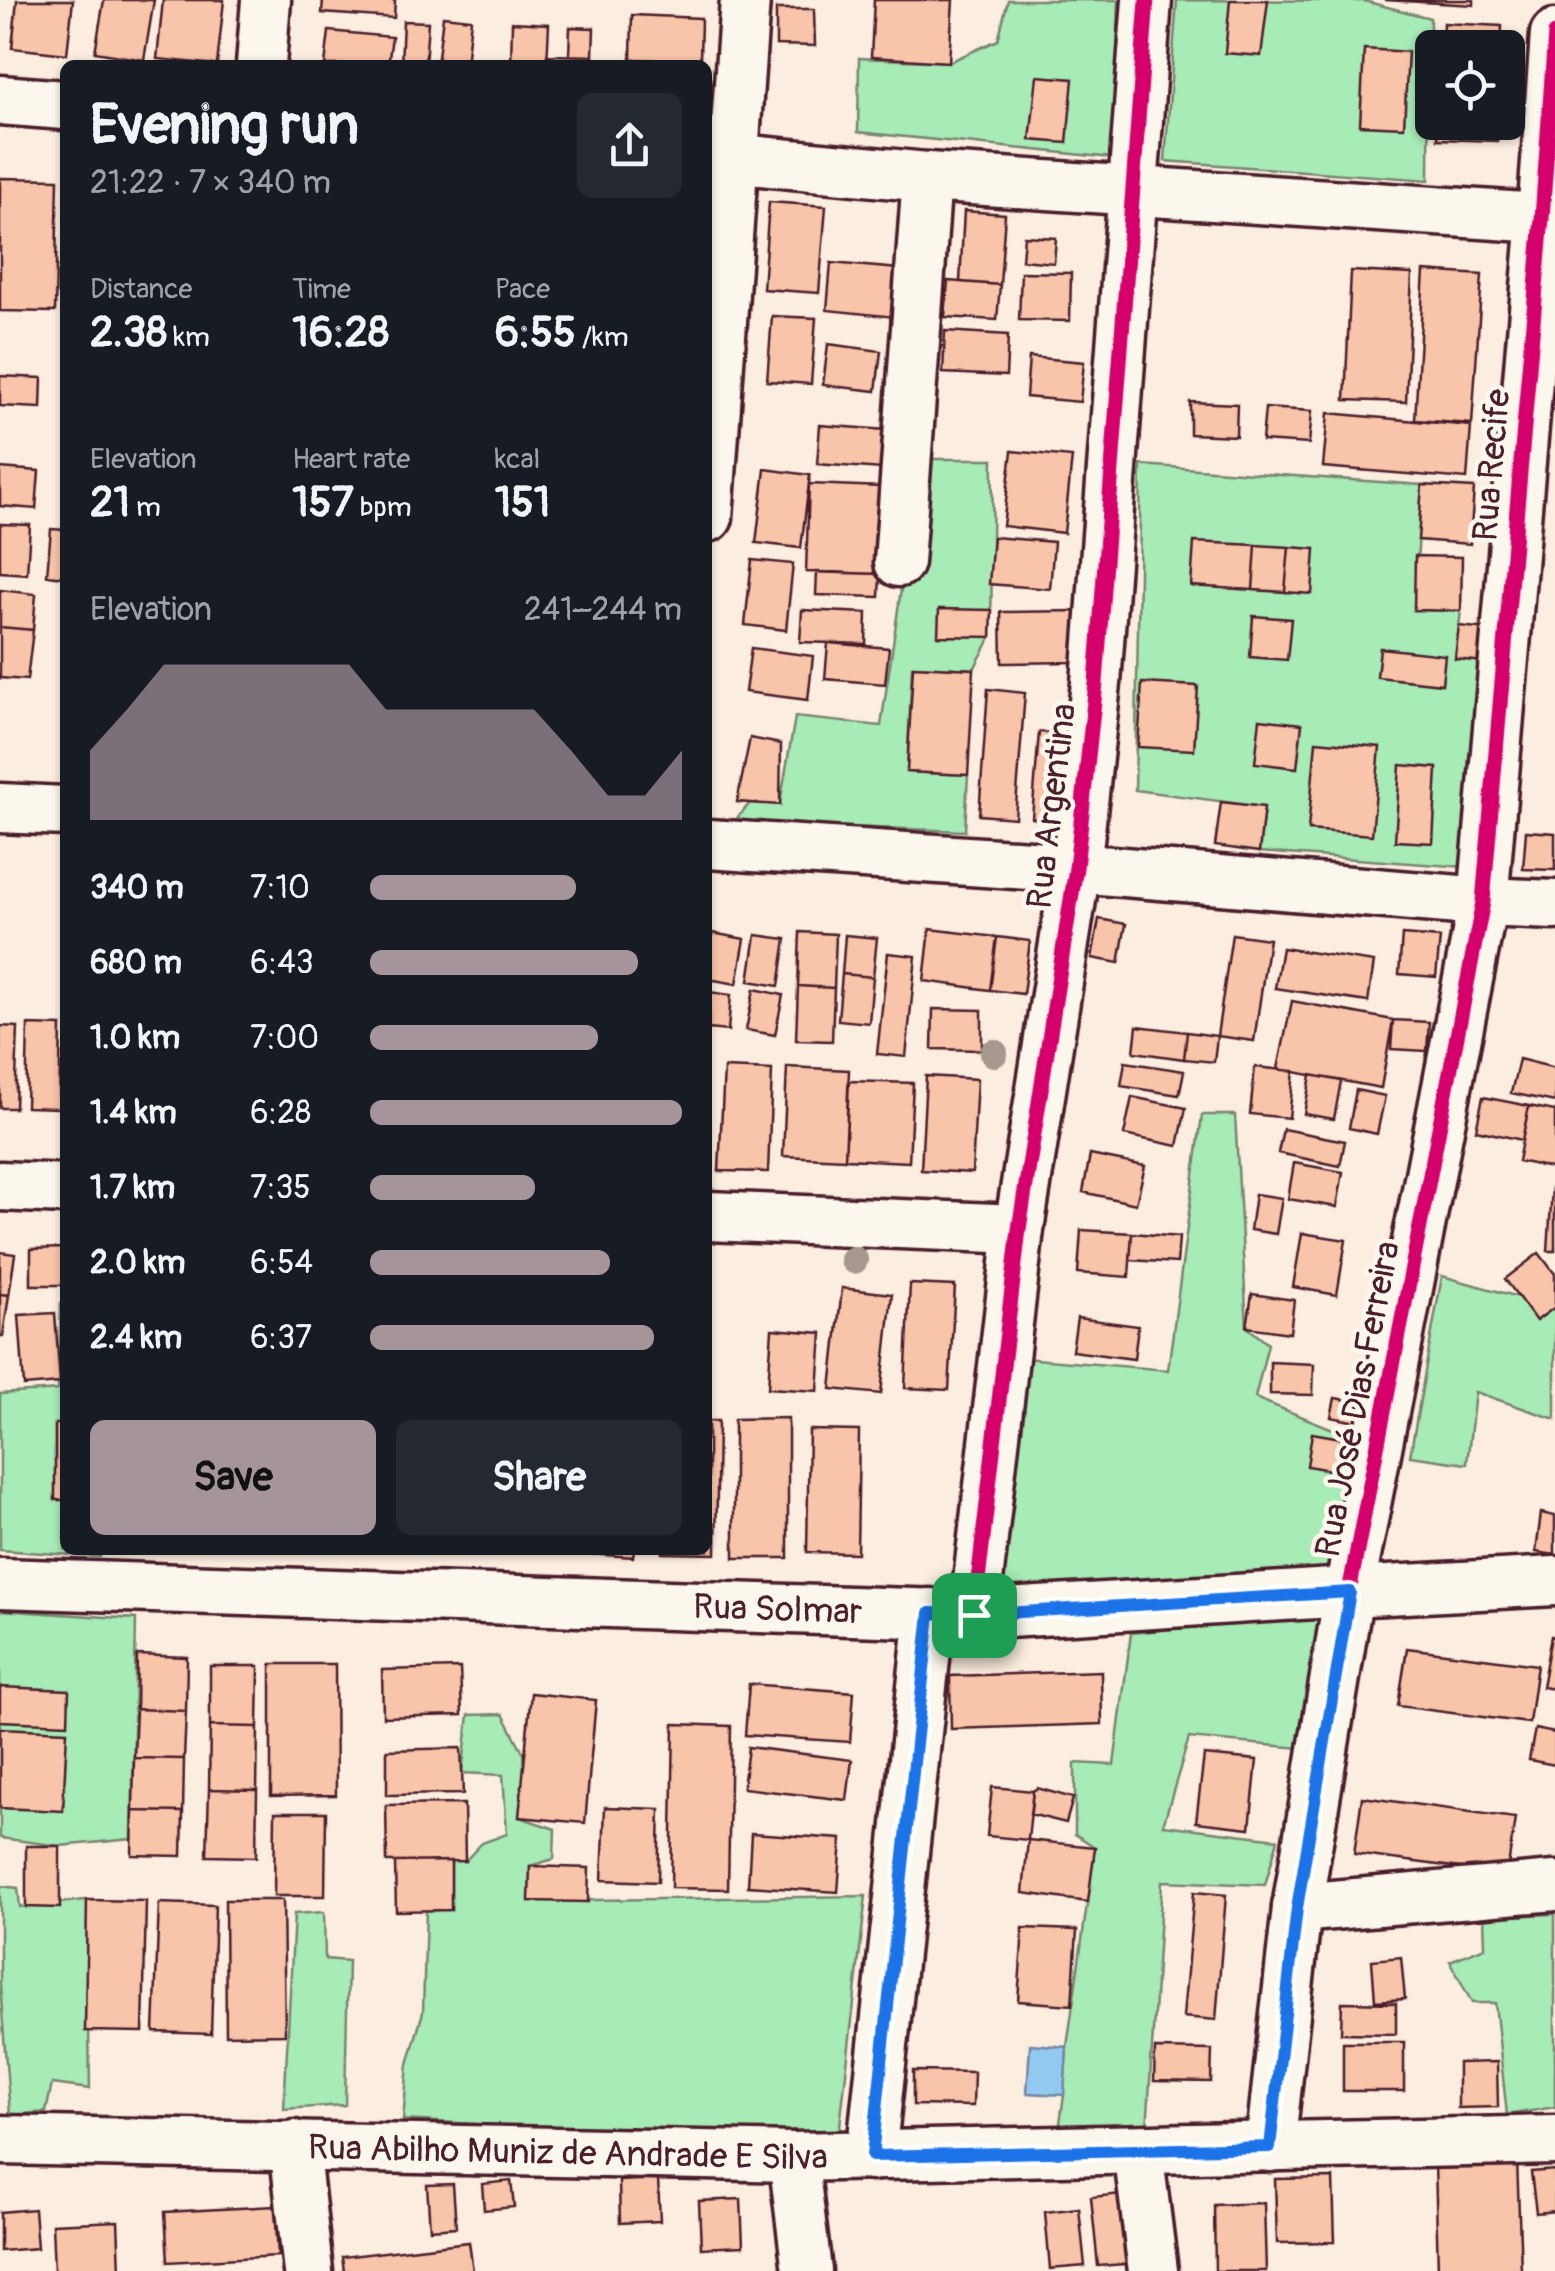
<!DOCTYPE html>
<html lang="en">
<head>
<meta charset="utf-8">
<style>
	:root { --surface:#171b24; --page:#242831; --text:#f1f3f6; --muted:#9ea1a6; --accent:#a6949b }
	body { margin:0; font-family:Pangolin,sans-serif; background:var(--page); color:var(--text); height:100vh; display:flex; flex-direction:column; font-size:38px; white-space:nowrap }
	* { box-sizing:border-box; margin:0 }
	p { font-size:32px; color:var(--muted) }
	.icon { flex:none; width:55px; height:55px; fill:none; stroke:currentColor; stroke-width:2; stroke-linecap:round; stroke-linejoin:round }
	.map { position:relative; flex:1; overflow:hidden }
	.sheet { position:absolute; left:60px; top:60px; width:652px; height:1495px; display:flex; flex-direction:column; background:var(--surface); border-radius:15px; box-shadow:0 2px 8px #0004 }
	.sheet>* { flex:none }
	.tools { position:absolute; left:1415px; top:30px; display:grid; gap:20px }
	.tools a { display:grid; place-items:center; width:110px; height:110px; border-radius:15px; background:var(--surface); box-shadow:0 2px 8px #0004; font-size:50px }
	.pin { position:absolute; display:grid; place-items:center; width:85px; height:85px; color:#fff; margin:-42px; border-radius:20px; box-shadow:0 5px 15px #0006 }
	.round { display:grid; place-items:center; flex:none; width:105px; height:105px; border-radius:15px; background:var(--page) }
	.head { display:flex; align-items:center; justify-content:space-between; height:170px; padding:0 30px }
	h1 { font-size:55px; font-weight:700; line-height:75px }
	.metrics { display:grid; grid-template-columns:repeat(3,1fr); gap:15px; height:170px; padding:10px 30px }
	.metrics div { display:grid; align-content:center }
	.metrics b { font-size:42px; font-weight:700 }
	.metrics small { font-size:28px; font-weight:400 }
	.metrics p { font-size:28px }
	.chart { height:280px; padding:20px 30px }
	.chart p { display:flex; justify-content:space-between }
	.chart svg { width:100%; height:180px; margin-top:10px; fill:var(--accent); opacity:.7 }
	.action { display:flex; gap:20px; margin-top:auto; padding:20px 30px }
	.action a { flex:1; height:115px; border-radius:15px; background:var(--accent); color:#111; font-size:40px; font-weight:700; line-height:115px; text-align:center }
	.action a+a { background:var(--page); color:var(--text) }
	ul { padding:0 30px; list-style:none; font-size:32px }
	li { display:grid; grid-template-columns:160px 120px 1fr; align-items:center; height:75px }
	li i { height:25px; border-radius:12px; background:var(--accent) }
	.map>svg:first-child { display:block }
</style>
</head>
<body>
<div class="map">
<svg width="1555" height="2271" viewBox="0 0 1555 2271">
	<rect width="100%" height="100%" fill="#fbeddf"/>
	<filter id="ink" filterUnits="userSpaceOnUse"><feTurbulence type="fractalNoise" baseFrequency=".01" numOctaves="2"/><feDisplacementMap in="SourceGraphic" scale="20" xChannelSelector="R" yChannelSelector="G"/><feConvolveMatrix kernelMatrix="1 2 1 2 8 2 1 2 1" color-interpolation-filters="sRGB"/></filter>
	<g filter="url(#ink)">
		<path fill="#a7ebb6" stroke="#788570" stroke-width="2.5" d="M1008 0H1119L1113 158 858 132 859 58 949 62 998 40Z
			M1177 0 1364 1 1430 18 1429 180 1165 161Z
			M920 459H993L991 637 974 669 912 666 907 772 968 775 965 831 733 823 750 803 780 804 795 717 881 726Z
			M1141 465 1422 485 1414 610 1461 611 1455 659 1484 662 1465 867 1259 852 1264 807 1135 790Z
			M1202 1115H1235L1247 1327 1268 1344 1255 1398 1361 1440 1332 1575 994 1595 1023 1358 1168 1370Z
			M1442 1276 1555 1307V1419L1475 1392 1467 1464 1410 1456Z
			M61 1304 65 1305V1425L55 1499 65 1500V1550H100V1557L0 1550V1394L58 1390Z
			M0 1610 136 1619 132 1839 60 1846 0 1838Z
			M1319 1615 1300 1748 1189 1738 1163 1825 1278 1839 1265 1885 1162 1881 1147 2131 1059 2130 1064 2095 1067 2047 1095 1847 1075 1834V1763L1114 1765 1131 1633Z
			M503 1714 526 1758 519 1817 555 1829 554 1859 530 1866V1901L866 1896 838 2144 403 2120 408 2064 423 2012 426 1910H451V1861H465L482 1843 507 1834 503 1775 462 1773 469 1715Z
			M0 1886 18 1888 20 1907 87 1900 90 2089 52 2084 46 2112 10 2115 0 1985Z
			M324 1912 325 1959 348 1961 345 2105 284 2109 294 1914Z
			M1555 1914V2107L1507 2115 1495 2003H1472L1450 1961 1485 1947 1484 1917Z"/>
		<path fill="#92c9f1" stroke="#7585a2" stroke-width="2.5" d="M1030 2044 1067 2047 1064 2095 1027 2093Z"/>
		<path fill="#f9c5aa" stroke="#4a1f2b" stroke-width="2.5" d="M17 0H73L67 54 12 48Z
			M104 0H154L144 60 95 52Z
			M163 0H224L217 65 157 59Z
			M323 0H395L394 18 322 13Z
			M874 0H953L949 62 871 57Z
			M1230 0H1268L1261 56 1225 53Z
			M1385 0H1474V5Z
			M776 9H814L815 46 776 45Z
			M632 15 701 18 700 61 631 59Z
			M443 16 471 19 466 65H437Z
			M403 21 428 22 425 65H401Z
			M512 22 549 24 547 65H511Z
			M1443 23 1502 26 1501 48H1442Z
			M570 27 594 28 593 56H569Z
			M329 31 392 37 388 65H325Z
			M1364 49 1408 52 1404 127 1360 125Z
			M547 55 593 56V65H547Z
			M1037 76 1073 79 1067 143 1030 140Z
			M1438 122H1497V141L1438 139Z
			M0 178 58 179 55 312 0 311Z
			M769 202 826 206 819 293 763 289Z
			M964 211 1005 214 1000 285 960 282Z
			M1024 236 1056 238 1054 263 1022 260Z
			M831 263 899 269 895 317 827 310Z
			M1351 271 1412 274 1406 402 1345 400Z
			M1424 271 1482 275 1472 424 1415 420Z
			M1021 272 1071 273 1070 321 1019 320Z
			M948 281 1000 285 997 320 945 317Z
			M772 316 816 318 811 384 767 381Z
			M945 331 1008 335 1006 376 943 373Z
			M828 344 881 351 876 391 823 385Z
			M1029 357 1084 362 1080 402 1026 397Z
			M0 376 42 378 41 408 0 406Z
			M1190 402 1237 404 1236 436 1190 434Z
			M1265 408 1312 411 1309 444 1262 441Z
			M1328 413 1471 426 1467 479 1323 467Z
			M820 425 886 430 882 469 817 464Z
			M1012 451 1072 457 1064 533 1003 526Z
			M0 468 39 471 36 509 0 506Z
			M765 469 810 475 801 548 756 543Z
			M809 484 883 487 880 574 806 572Z
			M1422 485 1474 488 1470 544 1418 540Z
			M0 524 30 525 27 574 0 572Z
			M51 529 65 530V577L47 575Z
			M993 537 1054 542 1050 589 989 584Z
			M1194 542 1256 545 1253 590 1191 586Z
			M1256 545 1289 547 1285 592 1253 590Z
			M1289 547 1315 549 1312 594 1285 592Z
			M1415 556 1462 557 1461 611 1414 610Z
			M752 560 793 564 786 630 745 625Z
			M817 572 880 574 879 597 816 595Z
			M0 590 36 594 33 630 0 627Z
			M939 609 992 610 991 637 938 636Z
			M802 610 867 613 866 644 800 642Z
			M1076 611V662L1002 663 1001 612Z
			M1253 616 1291 619 1287 660 1250 657Z
			M1459 626 1488 629 1484 662 1455 659Z
			M0 627 33 630 27 680 0 678Z
			M828 643 889 648 885 684 825 679Z
			M751 648 813 656 808 700 745 692Z
			M1380 648 1445 655 1442 684 1377 677Z
			M913 666 974 669 968 775 907 772Z
			M1142 683 1198 686 1194 750 1138 747Z
			M988 689 1025 693 1015 818 979 815Z
			M1260 719 1302 724 1297 768 1255 763Z
			M1039 732 1066 734 1059 820 1032 818Z
			M750 738 781 744 780 805 737 802Z
			M1316 741 1380 747 1372 835 1308 830Z
			M1400 765 1437 768 1433 843 1395 841Z
			M1221 802 1264 807 1259 852 1215 846Z
			M1526 831 1555 833V870L1523 869Z
			M1099 919 1126 924 1119 963 1092 958Z
			M930 929 997 937 990 990 924 981Z
			M800 932 836 934 834 988 798 986Z
			M712 933 745 939 737 984 708 979V958Z
			M1232 934 1269 939 1254 1041 1217 1036Z
			M756 935 786 939 779 986 749 981Z
			M845 935 877 938 873 977 842 974Z
			M1402 935 1440 938 1436 977 1399 974Z
			M997 937 1030 941 1023 994 990 990Z
			M1282 948 1374 962 1368 1002 1275 988Z
			M888 953 916 956 906 1057 877 1054Z
			M842 974 873 977 869 1023 838 1020Z
			M798 986 834 988 832 1041 796 1040Z
			M754 989 783 995 775 1035 746 1030Z
			M709 992 731 995 728 1031 708 1029Z
			M1292 1001 1393 1020 1381 1088 1278 1069Z
			M933 1009 982 1010V1050L932 1049Z
			M1393 1020 1429 1022 1427 1051 1391 1049Z
			M28 1025 61 1026 59 1108 26 1107Z
			M0 1026 18 1027 15 1108H0Z
			M1137 1026 1187 1032 1184 1059 1134 1052Z
			M1187 1032 1217 1036 1214 1062 1184 1059Z
			M1519 1059 1555 1068V1102L1511 1093Z
			M1125 1062 1184 1071 1179 1095 1121 1086Z
			M787 1067 849 1070 845 1159 783 1156Z
			M1255 1067 1294 1071 1289 1118 1250 1114Z
			M724 1068 772 1070 768 1172 719 1171Z
			M61 1071H65V1108H59Z
			M1311 1075 1341 1081 1334 1119 1304 1114Z
			M926 1076 977 1079 972 1173 921 1170Z
			M849 1081 913 1083 909 1162 845 1159Z
			M1356 1090 1385 1096 1377 1134 1349 1128Z
			M1132 1097 1186 1108 1178 1146 1124 1135Z
			M1483 1097 1529 1106 1522 1140 1476 1130Z
			M1529 1106 1555 1111V1169L1518 1161Z
			M1283 1129 1345 1141 1340 1166 1278 1153Z
			M1090 1155 1145 1166 1136 1204 1083 1192Z
			M1294 1163 1343 1172 1337 1207 1288 1199Z
			M1552 1188H1555V1251H1548Z
			M1255 1194 1282 1198 1276 1234 1250 1230Z
			M1081 1230 1132 1233 1129 1277 1078 1273Z
			M1132 1233 1179 1237 1177 1263 1130 1260Z
			M1302 1233 1346 1240 1337 1295 1293 1287Z
			M65 1248V1285H31V1249Z
			M0 1252 15 1254 9 1295 0 1294Z
			M1539 1253 1555 1274V1307L1536 1321 1505 1279Z
			M910 1284 955 1286 949 1390 905 1388Z
			M842 1288 892 1294 881 1394 831 1389Z
			M0 1294 9 1295 3 1336H0Z
			M1252 1294 1294 1300 1290 1333 1247 1327Z
			M55 1313 60 1383 24 1386 19 1315Z
			M1077 1318 1138 1326 1134 1359 1072 1351Z
			M772 1329 822 1333 818 1391 768 1388Z
			M1270 1362 1314 1364 1313 1395 1270 1394Z
			M1335 1398 1370 1404 1366 1424 1331 1417Z
			M788 1418V1558H734V1419Z
			M708 1421H718L716 1554 662 1553V1550H708Z
			M55 1424H65V1500H55Z
			M809 1430 859 1431 857 1553 807 1552Z
			M1312 1433 1341 1438 1336 1471 1307 1466Z
			M1541 1513 1555 1516V1555L1536 1552Z
			M589 1550H634L633 1557 589 1554Z
			M1551 1636 1555 1637V1689L1542 1687Z
			M1407 1648 1537 1665 1529 1723 1398 1706Z
			M137 1655 187 1657 186 1711 136 1709Z
			M271 1664H335L336 1795 271 1796Z
			M210 1666H259L258 1727 210 1726Z
			M460 1668 462 1715 383 1717 382 1670Z
			M1101 1671 1102 1724 951 1729 950 1676Z
			M749 1684 854 1692 850 1742 745 1735Z
			M0 1687 69 1690 68 1724 0 1721Z
			M531 1693 596 1700 585 1823 519 1817Z
			M136 1709 186 1711 184 1759 134 1758Z
			M674 1724 731 1726 728 1889 671 1888Z
			M210 1726 258 1727 257 1790 209 1789Z
			M0 1728 67 1731 63 1811 0 1808Z
			M1535 1729 1555 1733V1765L1529 1760Z
			M748 1747 852 1760 847 1800 743 1788Z
			M461 1748 463 1794 387 1795V1750Z
			M1204 1755 1257 1760 1250 1828 1196 1822Z
			M134 1758 184 1759 183 1812 133 1811Z
			M992 1787 1033 1791 1028 1840 987 1836Z
			M1037 1788 1073 1798 1066 1823 1030 1814 1033 1791Z
			M209 1789 257 1790 256 1857 207 1856Z
			M1362 1797 1515 1818 1507 1874 1354 1854Z
			M464 1804 465 1861 387 1862 386 1805Z
			M605 1807 660 1809 658 1882 602 1880Z
			M133 1811 183 1812 182 1856 132 1855Z
			M275 1812H326L325 1896H274Z
			M751 1833 842 1839 838 1892 748 1886Z
			M1028 1840 1095 1847 1088 1902 1023 1893Z
			M26 1846H60V1908L26 1907Z
			M451 1861V1910L396 1911 395 1862Z
			M530 1866 589 1868 588 1902 529 1901Z
			M1194 1892 1226 1895 1216 2020 1183 2017Z
			M87 1900 146 1901 143 2032 85 2031Z
			M225 1900H283L285 2034 226 2035Z
			M159 1903 215 1905 211 2034 154 2032Z
			M1023 1928 1077 1930 1072 2005 1018 2001Z
			M1401 1957 1405 1999 1375 2001 1372 1960Z
			M1342 2002 1396 2003V2034L1341 2033Z
			M1343 2042H1404V2091H1343Z
			M1155 2049 1212 2050 1211 2082 1154 2081Z
			M1497 2062 1498 2107 1458 2108V2063Z
			M913 2071 974 2072 973 2106 913 2105Z
			M1517 2160 1521 2271H1438L1435 2163Z
			M1555 2170V2211L1536 2213 1531 2172Z
			M1333 2178 1335 2242 1277 2243 1275 2179Z
			M658 2179 660 2221 620 2223 619 2181Z
			M511 2181 514 2207 484 2210 482 2184Z
			M453 2184 456 2227 430 2229 427 2185Z
			M1132 2193 1139 2263 1098 2266 1091 2197Z
			M741 2199 743 2246 701 2248 699 2201Z
			M1264 2203 1266 2271H1215L1214 2205Z
			M275 2206 278 2256 168 2262 165 2212Z
			M1079 2208 1085 2266 1050 2269 1045 2212Z
			M34 2209 37 2248 0 2251V2212Z
			M118 2221 120 2271H54L52 2224Z
			M469 2242 473 2271H344L342 2257Z"/>
		<g fill="none" stroke-linecap="round" stroke-linejoin="round">
			<defs>
				<g id="minor">
					<path d="M261 65 266 0"/>
					<path d="M0 100 65 105"/>
					<path d="M708 156 927 177 1555 219"/>
					<path d="M708 517 745 0"/>
					<path d="M899 562 927 177"/>
					<path d="M0 808 65 811"/>
					<path d="M708 844 1076 868 1483 902 1555 905"/>
					<path d="M0 1186 65 1189"/>
					<path d="M708 1216 1019 1229"/>
					<path id="s1" d="M0 1583 974 1615 1349 1592 1555 1581"/>
					<path d="M974 1615 1019 1229 1076 868 1096 683 1147 0"/>
					<path d="M1297 1908 1555 1886"/>
					<path id="s2" d="M0 2140 793 2157 1555 2140"/>
					<path d="M294 2145 308 2271"/>
					<path d="M1270 2147 1297 1908 1349 1592 1483 902 1542 218 1555 34"/>
					<path d="M1138 2150 1153 2271"/>
					<path d="M871 2156 930 1613"/>
					<path d="M793 2157 807 2271"/>
				</g>
			</defs>
			<use href="#minor" stroke="#4a1f2b" stroke-width="55"/>
			<use href="#minor" stroke="#fbf7ec" stroke-width="48"/>
			<defs>
				<path id="cycleway" d="M974 1615 1019 1229 1076 868 1096 683 1147 0
					M1270 2147 1297 1908 1349 1592 1483 902 1542 218 1555 34"/>
			</defs>
			<use href="#cycleway" stroke="#fbf7ec" stroke-width="21"/>
			<use href="#cycleway" stroke="#d6006c" stroke-width="15"/>
		</g>
		<g fill="#a6988f">
			<circle cx="994" cy="1053" r="14"/>
			<circle cx="854" cy="1260" r="14"/>
		</g>
	</g>
	<g fill="none" stroke-linecap="round" stroke-linejoin="round" filter="url(#ink)">
		<defs>
			<path id="route" d="M1350 1592 1297 1908 1270 2147 872 2156 930 1613 974 1615Z"/>
		</defs>
		<use href="#route" stroke="#fff" stroke-width="20"/>
		<use href="#route" stroke="#1a73e8" stroke-width="12"/>
	</g>
	<g text-anchor="middle" stroke-width="9" stroke-linejoin="round" paint-order="stroke">
		<g font-size="35" fill="#4a1f2b" stroke="#fbf7ec">
			<text transform="translate(1491 465) rotate(-85)" y="12">Rua Recife</text>
			<text transform="translate(1051 806) rotate(-83)" y="12">Rua Argentina</text>
			<text transform="translate(1357 1399) rotate(-79)" y="12">Rua José Dias Ferreira</text>
			<text dy="12" stroke="none"><textPath href="#s1" startOffset="778">Rua Solmar</textPath></text>
			<text dy="12" stroke="none"><textPath href="#s2" startOffset="568">Rua Abilho Muniz de Andrade E Silva</textPath></text>
		</g>
	</g>
</svg>
<div class="tools">
<a><svg class="icon" aria-label="locate" viewBox="0 0 24 24"><circle cx="12" cy="12" r="6"/><path d="M12 2v4M12 18v4M2 12h4M18 12h4"/></svg></a>
</div>
<div class="pin" style="left:974px;top:1615px;background:#1e9e55"><svg class="icon" aria-label="arrive" viewBox="0 0 24 24"><path d="M6 21V4h12l-3 4 3 4H6"/></svg></div>
<section class="sheet">
<div class="head"><div><h1>Evening run</h1><p>21:22 · 7 × 340 m</p></div><a class="round"><svg class="icon" aria-label="share" viewBox="0 0 24 24"><path d="M12 15V3M7 8l5-5 5 5M5 13v7h14v-7"/></svg></a></div>
<div class="metrics">
<div><p>Distance</p><b>2.38<small> km</small></b></div>
<div><p>Time</p><b>16:28</b></div>
<div><p>Pace</p><b>6:55<small> /km</small></b></div>
</div>
<div class="metrics">
<div><p>Elevation</p><b>21<small> m</small></b></div>
<div><p>Heart rate</p><b>157<small> bpm</small></b></div>
<div><p>kcal</p><b>151</b></div>
</div>
<div class="chart"><p><span>Elevation</span>241–244 m</p>
<svg viewBox="0 0 160 44" preserveAspectRatio="none"><path d="M0 44V27L10 17L20 6L30 6L40 6L50 6L60 6L70 6L80 17L90 17L100 17L110 17L120 17L130 27L140 38L150 38L160 27V44z"/></svg>
</div>
<ul>
<li><b>340 m</b>7:10<i style="width:66%"></i></li>
<li><b>680 m</b>6:43<i style="width:86%"></i></li>
<li><b>1.0 km</b>7:00<i style="width:73%"></i></li>
<li><b>1.4 km</b>6:28<i style="width:100%"></i></li>
<li><b>1.7 km</b>7:35<i style="width:53%"></i></li>
<li><b>2.0 km</b>6:54<i style="width:77%"></i></li>
<li><b>2.4 km</b>6:37<i style="width:91%"></i></li>
</ul>
<div class="action"><a>Save</a><a>Share</a></div>
</section>
</div>
</body>
</html>
